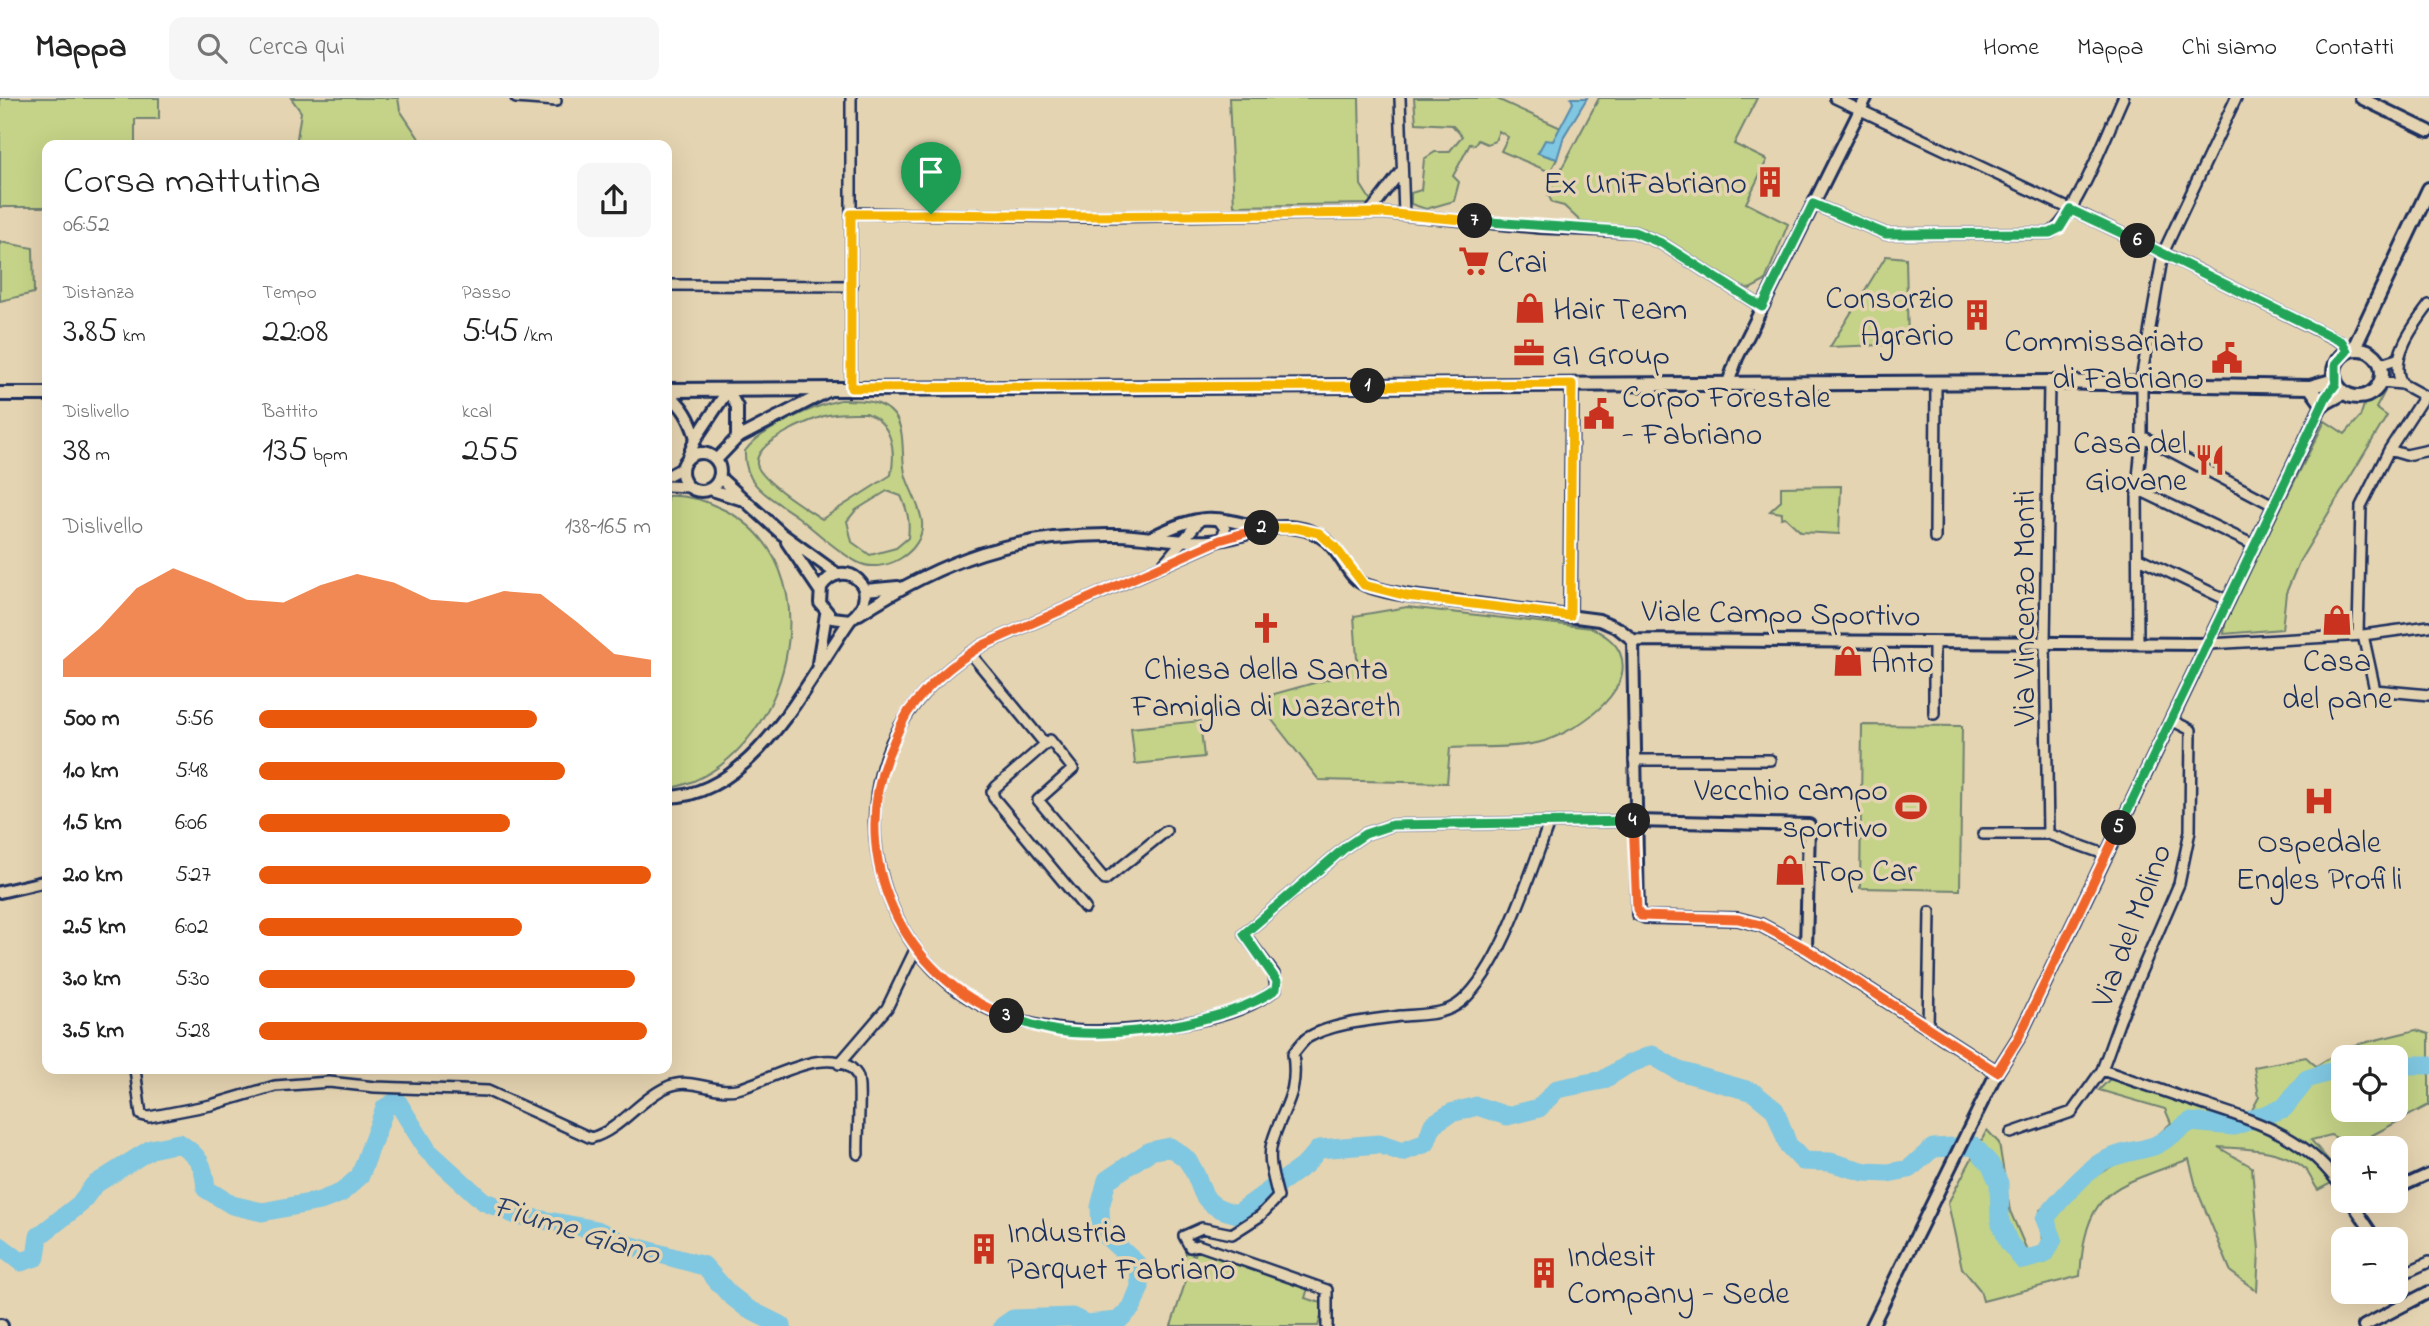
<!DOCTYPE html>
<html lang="it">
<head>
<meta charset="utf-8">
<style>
	:root { --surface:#fff; --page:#f6f6f6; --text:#222; --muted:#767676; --line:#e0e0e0; --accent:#ea580c }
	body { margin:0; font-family:"Indie Flower",sans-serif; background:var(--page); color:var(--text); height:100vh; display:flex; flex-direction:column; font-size:26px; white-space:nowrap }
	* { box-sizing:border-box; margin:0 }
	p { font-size:23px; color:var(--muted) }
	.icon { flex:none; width:38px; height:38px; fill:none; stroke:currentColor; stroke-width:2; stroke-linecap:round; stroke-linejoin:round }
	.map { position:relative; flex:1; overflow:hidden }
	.panel { position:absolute; left:42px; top:42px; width:630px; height:934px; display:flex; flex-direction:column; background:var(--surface); border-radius:14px; box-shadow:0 7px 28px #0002 }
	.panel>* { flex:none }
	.buttons { position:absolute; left:2331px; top:947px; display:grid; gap:14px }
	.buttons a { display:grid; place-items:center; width:77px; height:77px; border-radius:14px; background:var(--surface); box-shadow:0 7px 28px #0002; font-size:35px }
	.pin { position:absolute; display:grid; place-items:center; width:60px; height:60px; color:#fff; margin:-72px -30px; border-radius:50% 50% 50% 0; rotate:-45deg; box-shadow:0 0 7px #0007 }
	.pin .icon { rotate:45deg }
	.km { position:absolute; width:35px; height:35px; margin:-18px; border-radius:50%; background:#222; color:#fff; font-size:19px; line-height:35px; text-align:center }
	.round { display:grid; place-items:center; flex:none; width:74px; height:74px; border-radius:14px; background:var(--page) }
	.summary { display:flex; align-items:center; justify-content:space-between; height:119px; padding:0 21px }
	h1 { font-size:38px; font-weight:600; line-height:52px }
	.figures { display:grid; grid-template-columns:repeat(3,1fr); gap:10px; height:119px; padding:7px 21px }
	.figures div { display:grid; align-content:center }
	.figures b { font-size:35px; font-weight:600 }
	.figures small { font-size:19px; font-weight:400 }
	.figures p { font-size:19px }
	.chart { height:196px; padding:14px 21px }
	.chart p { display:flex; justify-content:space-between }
	.chart svg { width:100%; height:126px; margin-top:7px; fill:var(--accent); opacity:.7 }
	ul { padding:0 21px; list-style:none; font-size:23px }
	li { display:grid; grid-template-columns:112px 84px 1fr; align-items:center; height:52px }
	li i { height:18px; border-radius:9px; background:var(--accent) }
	header { display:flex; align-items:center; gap:42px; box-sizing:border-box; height:98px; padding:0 35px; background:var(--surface); border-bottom:2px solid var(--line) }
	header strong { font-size:33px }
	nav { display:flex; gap:38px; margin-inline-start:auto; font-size:24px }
	.search { width:490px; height:63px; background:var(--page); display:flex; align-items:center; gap:18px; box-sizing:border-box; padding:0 24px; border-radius:14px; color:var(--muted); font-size:26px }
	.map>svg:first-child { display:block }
</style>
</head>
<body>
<header>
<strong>Mappa</strong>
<div class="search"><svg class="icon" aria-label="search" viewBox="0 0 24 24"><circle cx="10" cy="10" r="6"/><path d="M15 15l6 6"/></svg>Cerca qui</div>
<nav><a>Home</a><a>Mappa</a><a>Chi siamo</a><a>Contatti</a></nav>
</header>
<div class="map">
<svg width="2429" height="1228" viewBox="0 0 2429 1228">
	<rect width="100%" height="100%" fill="#e5d4b1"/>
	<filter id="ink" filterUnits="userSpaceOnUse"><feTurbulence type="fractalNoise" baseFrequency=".0143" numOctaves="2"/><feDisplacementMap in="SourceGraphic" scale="14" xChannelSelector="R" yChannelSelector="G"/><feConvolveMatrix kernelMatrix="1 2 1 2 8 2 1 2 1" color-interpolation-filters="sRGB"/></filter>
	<g filter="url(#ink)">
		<path fill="#c4d387" stroke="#708172" stroke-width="2" fill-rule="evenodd" d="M0 0H159V21H135V47H47V109H0Z
			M291 0H398L400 12 422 45 427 47H296L301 14Z
			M1229 0H1359L1361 87 1373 106 1234 108Z
			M1414 0H1495L1561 30 1553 44 1538 55 1557 61 1550 74 1501 53 1508 39 1499 33 1495 43 1487 46 1478 42 1475 47 1470 46 1453 78 1459 84 1454 103 1426 111 1411 106V95L1421 92 1424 61 1435 54H1449L1462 38 1452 27 1416 25Z
			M1599 0H1757L1734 46 1767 62 1746 105 1788 126 1765 183 1750 191 1740 188 1644 131 1581 124 1564 108 1552 105 1548 96Z
			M0 144 33 150 34 195 0 203Z
			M1886 158 1906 160 1908 246 1830 249Z
			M2384 295 2376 310 2387 318 2299 464 2286 495 2282 531 2224 536 2226 519 2325 323 2345 336 2360 319 2366 301Z
			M840 302C858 302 881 301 894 317 907 333 900 360 906 379 911 394 920 408 922 424 925 454 883 478 857 464 836 453 817 434 798 419 772 400 743 389 745 353 762 330 812 309 840 302ZM866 315C892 325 896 351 891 377L822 421C808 412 759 382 757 366 754 344 811 321 828 317 841 314 854 315 866 315ZM887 393 901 398C908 413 910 424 908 440L896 450 870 457 852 444 847 423 856 412Z
			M1841 388 1839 436 1801 434 1785 419 1781 420 1782 415 1770 413 1781 403V389Z
			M667 398C685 397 701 401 718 409 842 462 791 668 667 691Z
			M1407 509 1592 530C1603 536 1615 543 1620 555 1637 595 1570 638 1537 645 1510 651 1478 648 1450 650L1447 685 1319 682 1265 613 1274 596 1339 578 1357 561 1354 518Z
			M1200 623 1204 659 1135 666 1131 630Z
			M1862 627 1962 628 1960 792 1860 790Z
			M2416 932 2429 936V1007L2352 1048 2331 1037 2311 1042 2343 1079 2318 1092C2313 1085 2309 1074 2303 1069 2280 1050 2246 1051 2218 1049L2252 1069 2259 1152 2257 1193 2231 1174 2197 1092 2189 1061C2114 1090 2086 1088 2080 1178L1983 1203 1980 1192 1962 1170 1948 1105 1987 1032 1999 1045 2010 1113 2026 1150 2045 1164 2040 1112C2083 1081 2134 1062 2171 1025L2165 1011 2099 992 2110 981 2233 1021 2251 1014 2259 999 2254 969 2306 959 2316 968 2347 949ZM2343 959H2396V1012H2343Z
			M1197 1151 1309 1187 1305 1200 1325 1206 1318 1228H1171L1188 1176 1180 1173 1186 1154 1195 1157Z"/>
		<path fill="#80c7e1" stroke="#588aad" stroke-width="2" d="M1571 0H1587L1564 38 1557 61 1538 55 1545 42 1553 43 1573 5Z"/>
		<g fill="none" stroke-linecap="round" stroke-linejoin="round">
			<path stroke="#80c7e1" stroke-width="19" d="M2396 967H2429
				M0 1148 21 1164 36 1159 39 1138 80 1106 94 1087 151 1051 179 1045C199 1058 204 1066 206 1091L232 1107 262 1114 320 1103 341 1095 360 1078 385 1010 397 1003 428 1053 483 1103 516 1117 597 1132 628 1147 704 1168 729 1196 748 1211 782 1228
				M1003 1228 1013 1221 1072 1219 1086 1226 1118 1223 1132 1209 1140 1189 1139 1168 1101 1133 1100 1109 1107 1082 1150 1053 1170 1049C1175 1053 1183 1057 1187 1062 1208 1090 1193 1106 1237 1116L1306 1066 1319 1051 1379 1046 1402 1054 1426 1045 1433 1026 1451 1015 1477 1008 1507 1018 1539 1010 1557 991 1603 982 1627 967 1652 957 1679 973 1753 994 1775 1012 1788 1047 1803 1063 1830 1064 1865 1074 1888 1075 1909 1071 1933 1050 1974 1048 1990 1066 1999 1085 2000 1123 2009 1145 2023 1162 2045 1156 2053 1141 2045 1121C2055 1107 2079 1081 2093 1070 2109 1056 2134 1054 2154 1048 2166 1043 2179 1031 2190 1024L2234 1028 2284 1010 2307 981 2343 970"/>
			<defs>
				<path id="minor" d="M516 0 556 3
					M851 0V290
					M1400 0 1404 117
					M1835 0 2163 155 2341 244 2347 253
					M1813 106 1886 136 2050 135C2075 121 2109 30 2123 0
					M851 115 1085 119 1382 115 1540 130 1634 134 1661 145 1762 209
					M1369 115 1402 72
					M667 187 852 188
					M2381 266 2397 261
					M2381 284 2402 286 2424 298
					M2402 286C2388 261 2414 227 2429 207
					M2142 338 2273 407
					M2389 352 2406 357 2429 352
					M667 378 682 370
					M667 388 689 389
					M2137 391 2254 447
					M1218 421 1225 431 1221 442 983 547C953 565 929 585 909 614 837 714 884 867 995 914 1048 936 1101 936 1156 929 1197 924 1243 917 1276 891L1274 876 1244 836 1347 748 1365 736 1392 727 1635 723
					M1935 440 1936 284
					M2139 460 2229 503
					M1163 466 1201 421
					M2358 535 2361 408 2389 352 2424 298
					M2363 537 2375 592 2429 597
					M1934 544V616
					M2138 545 2137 391 2142 338V276L2163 155 2236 0
					M2209 546 2363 537 2429 528
					M970 555 1045 646
					M1634 662H1770
					M1983 736H2048L2107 757
					M2048 736 2045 545 2049 284
					M1085 810 994 700 992 694 996 689 1050 642 1073 671 1038 702 1105 782 1166 733
					M1928 930 1930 814
					M839 966 887 910 915 852
					M135 971 141 1017 149 1019 211 1007 275 988 329 984 375 989 488 993 591 1040C620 1032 638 1003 665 990 692 977 711 996 737 991 764 986 834 940 857 977 862 985 857 1042 858 1056
					M2102 972C2134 983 2166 994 2199 1005 2257 1024 2307 1037 2343 1092
					M2011 1035 2072 1014 2102 972 2120 922 2179 786 2190 733 2191 632 2173 623
					M2396 1091 2429 1076
					M2350 1102 2376 1141
					M2355 1110 2371 1102
					M2396 1168 2405 1175 2429 1164
					M1327 1228V1192L1198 1147 1190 1149 1184 1138 1202 1130 1232 1136 1260 1118 1278 1099C1274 1082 1267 1062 1272 1045 1283 1008 1299 998 1293 956 1297 951 1302 944 1307 940 1332 925 1372 922 1401 918 1422 916 1445 918 1462 903 1502 868 1530 775 1549 725"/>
				<path id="tertiary" d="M2361 0 2429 33
					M1728 285 1737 260 1866 0
					M667 295C683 308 690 320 696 340
					M2323 307 2345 295
					M682 374a19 19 0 1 1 38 0a19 19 0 1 1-38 0Z
					M688 359 696 340 728 292 737 309V340
					M716 362 737 340 832 291
					M719 379 782 436 837 476
					M709 391 740 401
					M1154 438C1197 417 1212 416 1258 430
					M787 444 820 493
					M865 492 898 489
					M859 516C944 461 1016 435 1118 437 1148 438 1179 445 1209 443 1240 442 1263 425 1297 430 1344 437 1339 479 1368 488 1398 498 1430 500 1462 504 1507 510 1553 516 1599 522L1618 530 1633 542 2209 546
					M1570 518 1572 286
					M1633 542 1638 816 1645 819 1738 821 1761 827 1806 851 1997 974
					M818 565 826 516
					M667 699C753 698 807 583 850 522 888 492 843 456 821 489L820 505 832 520 850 522
					M1635 723 1809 727 1806 851
					M0 794 47 783
					M1872 1228 1997 974 2019 939 2326 299 2336 286
					M2364 1228 2429 1194"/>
				<path id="secondary" d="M2354 250 2429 91
					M2334 275a24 24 0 1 1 48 0a24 24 0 1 1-48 0Z
					M2310 289 2323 307
					M667 292 2049 284 2310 289 2335 282
					M0 296H47
					M0 1228H1"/>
			</defs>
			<use href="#minor" stroke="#1b2f5e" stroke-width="14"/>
			<use href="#tertiary" stroke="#1b2f5e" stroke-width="16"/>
			<use href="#secondary" stroke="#1b2f5e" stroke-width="18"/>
			<use href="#minor" stroke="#e5d4b1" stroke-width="9"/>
			<use href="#tertiary" stroke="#e5d4b1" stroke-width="10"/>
			<use href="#secondary" stroke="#e5d4b1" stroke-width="12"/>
		</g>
	</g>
	<g fill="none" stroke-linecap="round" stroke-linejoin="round" filter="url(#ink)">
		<defs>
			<path id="split-1" d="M931 116H851V290L1368 288"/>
			<path id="split-2" d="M1262 430H1296L1319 435 1335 449 1364 487 1407 498 1570 518 1572 286 1368 288"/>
			<path id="split-3" d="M1007 918C903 879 848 761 888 657 894 643 900 627 908 614 929 585 953 565 983 547L1220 442 1262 430"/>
			<path id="split-4" d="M1007 918C1022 924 1037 929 1053 932 1108 943 1231 925 1276 891L1277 883 1244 836 1347 748 1365 736 1392 727 1633 723"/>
			<path id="split-5" d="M1633 723 1637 811 1641 818 1738 821 1761 827 1806 851 1997 974 2019 939 2119 730"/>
			<path id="split-6" d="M2119 730 2326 299 2336 286V265L2347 253 2342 244 2138 143"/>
			<path id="split-7" d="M1475 123 1634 134 1661 145 1762 209 1813 106 1886 136 2050 135 2060 130 2071 112 2138 143"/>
			<path id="split-8" d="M931 116 1085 118 1382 115 1475 123"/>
		</defs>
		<use href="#split-1" stroke="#fff" stroke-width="14"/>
		<use href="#split-2" stroke="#fff" stroke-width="14"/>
		<use href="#split-3" stroke="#fff" stroke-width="14"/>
		<use href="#split-4" stroke="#fff" stroke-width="14"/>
		<use href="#split-5" stroke="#fff" stroke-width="14"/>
		<use href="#split-6" stroke="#fff" stroke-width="14"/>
		<use href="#split-7" stroke="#fff" stroke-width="14"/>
		<use href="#split-8" stroke="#fff" stroke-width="14"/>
		<use href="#split-1" stroke="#f5b400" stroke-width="9"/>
		<use href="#split-2" stroke="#f5b400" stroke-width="9"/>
		<use href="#split-3" stroke="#f0652b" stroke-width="9"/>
		<use href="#split-4" stroke="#22a559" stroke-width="9"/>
		<use href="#split-5" stroke="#f0652b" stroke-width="9"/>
		<use href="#split-6" stroke="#22a559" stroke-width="9"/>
		<use href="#split-7" stroke="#22a559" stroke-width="9"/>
		<use href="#split-8" stroke="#f5b400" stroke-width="9"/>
	</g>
	<defs>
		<symbol id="building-bare" viewBox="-9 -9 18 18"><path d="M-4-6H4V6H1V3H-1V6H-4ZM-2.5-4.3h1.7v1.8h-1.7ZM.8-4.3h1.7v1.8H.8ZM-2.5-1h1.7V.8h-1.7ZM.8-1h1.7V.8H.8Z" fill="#c8321e" stroke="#e5d4b1" stroke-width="2.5" paint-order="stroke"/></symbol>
		<symbol id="supermarket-bare" viewBox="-9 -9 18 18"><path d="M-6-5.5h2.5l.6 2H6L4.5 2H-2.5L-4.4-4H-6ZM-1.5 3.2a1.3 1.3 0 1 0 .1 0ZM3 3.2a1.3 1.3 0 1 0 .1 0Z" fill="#c8321e" stroke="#e5d4b1" stroke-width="2.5" paint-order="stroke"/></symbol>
		<symbol id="shop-bare" viewBox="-9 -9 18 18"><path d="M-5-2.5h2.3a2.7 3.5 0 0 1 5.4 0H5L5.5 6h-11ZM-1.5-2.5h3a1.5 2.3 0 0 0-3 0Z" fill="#c8321e" stroke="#e5d4b1" stroke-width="2.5" paint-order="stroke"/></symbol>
		<symbol id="office-bare" viewBox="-9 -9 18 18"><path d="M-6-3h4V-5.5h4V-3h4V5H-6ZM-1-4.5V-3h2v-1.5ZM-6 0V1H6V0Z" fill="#c8321e" stroke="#e5d4b1" stroke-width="2.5" paint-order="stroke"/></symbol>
		<symbol id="civic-bare" viewBox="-9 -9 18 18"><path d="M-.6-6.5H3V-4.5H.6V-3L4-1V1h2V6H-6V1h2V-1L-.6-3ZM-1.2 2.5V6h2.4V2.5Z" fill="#c8321e" stroke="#e5d4b1" stroke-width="2.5" paint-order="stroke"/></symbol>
		<symbol id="restaurant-bare" viewBox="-9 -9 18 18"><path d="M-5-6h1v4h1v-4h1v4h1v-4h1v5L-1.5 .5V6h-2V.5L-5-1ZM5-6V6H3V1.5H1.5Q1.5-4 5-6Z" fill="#c8321e" stroke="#e5d4b1" stroke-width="2.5" paint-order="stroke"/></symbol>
		<symbol id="church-bare" viewBox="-9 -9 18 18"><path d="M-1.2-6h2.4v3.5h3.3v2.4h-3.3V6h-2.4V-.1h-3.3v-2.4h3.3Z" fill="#c8321e" stroke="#e5d4b1" stroke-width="2.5" paint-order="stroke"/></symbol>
		<symbol id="hospital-bare" viewBox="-9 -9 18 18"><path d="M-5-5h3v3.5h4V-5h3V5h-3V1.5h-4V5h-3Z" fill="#c8321e" stroke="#e5d4b1" stroke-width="2.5" paint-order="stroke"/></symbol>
		<symbol id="stadium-bare" viewBox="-9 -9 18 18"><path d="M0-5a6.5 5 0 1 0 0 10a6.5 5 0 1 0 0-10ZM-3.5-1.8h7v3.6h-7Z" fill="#c8321e" stroke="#e5d4b1" stroke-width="2.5" paint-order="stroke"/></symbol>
	</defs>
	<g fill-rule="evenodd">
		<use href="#building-bare" x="1748" y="62" width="44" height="44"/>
		<use href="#supermarket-bare" x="1452" y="141" width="44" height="44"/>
		<use href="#shop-bare" x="1508" y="188" width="44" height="44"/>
		<use href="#building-bare" x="1955" y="195" width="44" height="44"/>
		<use href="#office-bare" x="1507" y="233" width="44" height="44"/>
		<use href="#civic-bare" x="2205" y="238" width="44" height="44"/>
		<use href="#civic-bare" x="1577" y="294" width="44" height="44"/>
		<use href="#restaurant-bare" x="2188" y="340" width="44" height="44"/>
		<use href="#shop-bare" x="2315" y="500" width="44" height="44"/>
		<use href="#church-bare" x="1244" y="508" width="44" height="44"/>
		<use href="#shop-bare" x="1826" y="541" width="44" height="44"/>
		<use href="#hospital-bare" x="2297" y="681" width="44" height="44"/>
		<use href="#stadium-bare" x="1889" y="687" width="44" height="44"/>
		<use href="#shop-bare" x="1768" y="750" width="44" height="44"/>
		<use href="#building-bare" x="962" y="1129" width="44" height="44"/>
		<use href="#building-bare" x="1522" y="1153" width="44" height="44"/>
	</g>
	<g text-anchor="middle" stroke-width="7" stroke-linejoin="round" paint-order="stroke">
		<g font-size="32" fill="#1b2f5e" stroke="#e5d4b1" text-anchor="start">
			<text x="1747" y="95" text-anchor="end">Ex UniFabriano</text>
			<text x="1497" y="174">Crai</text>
			<text x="1954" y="210" text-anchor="end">Consorzio<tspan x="1954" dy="37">Agrario</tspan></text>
			<text x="1553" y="221">Hair Team</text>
			<text x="2204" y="253" text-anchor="end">Commissariato<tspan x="2204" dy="37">di Fabriano</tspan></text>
			<text x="1552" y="266">GI Group</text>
			<text x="1622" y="309">Corpo Forestale<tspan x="1622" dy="37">- Fabriano</tspan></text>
			<text x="2187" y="355" text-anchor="end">Casa del<tspan x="2187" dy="37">Giovane</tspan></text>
			<text x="2337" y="573" text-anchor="middle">Casa<tspan x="2337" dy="37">del pane</tspan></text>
			<text x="1871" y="574">Anto</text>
			<text x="1266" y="581" text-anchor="middle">Chiesa della Santa<tspan x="1266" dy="37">Famiglia di Nazareth</tspan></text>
			<text x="1888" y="702" text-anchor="end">Vecchio campo<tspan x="1888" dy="37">sportivo</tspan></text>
			<text x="2319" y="754" text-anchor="middle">Ospedale<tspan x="2319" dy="37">Engles Profili</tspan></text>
			<text x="1813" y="783">Top Car</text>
			<text x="1007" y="1144">Industria<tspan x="1007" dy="37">Parquet Fabriano</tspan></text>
			<text x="1567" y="1168">Indesit<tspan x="1567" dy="37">Company - Sede</tspan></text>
		</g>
		<g font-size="32" fill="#1b2f5e" stroke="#e5d4b1">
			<text transform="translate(2023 510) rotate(-90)" y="11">Via Vincenzo Monti</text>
			<text transform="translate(1781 514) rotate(1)" y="11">Viale Campo Sportivo</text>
			<text transform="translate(2130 827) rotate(-69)" y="11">Via del Molino</text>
		</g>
		<g font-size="33" font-style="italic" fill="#253e6b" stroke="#e5d4b1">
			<text transform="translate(577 1130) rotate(17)" y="12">Fiume Giano</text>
		</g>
	</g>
</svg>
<div class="buttons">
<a><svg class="icon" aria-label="locate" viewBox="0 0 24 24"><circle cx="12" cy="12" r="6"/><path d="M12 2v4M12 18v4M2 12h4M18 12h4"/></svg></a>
<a>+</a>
<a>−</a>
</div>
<div class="pin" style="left:931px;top:116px;background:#1e9e55"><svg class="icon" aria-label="arrive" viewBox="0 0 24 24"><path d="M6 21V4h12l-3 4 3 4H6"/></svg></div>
<b class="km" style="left:1368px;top:288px">1</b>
<b class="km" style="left:1262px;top:430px">2</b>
<b class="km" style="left:1007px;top:918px">3</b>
<b class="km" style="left:1633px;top:723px">4</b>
<b class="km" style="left:2119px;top:730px">5</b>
<b class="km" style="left:2138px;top:143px">6</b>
<b class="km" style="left:1475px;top:123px">7</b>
<section class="panel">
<div class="summary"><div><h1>Corsa mattutina</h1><p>06:52</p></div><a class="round"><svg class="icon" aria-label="share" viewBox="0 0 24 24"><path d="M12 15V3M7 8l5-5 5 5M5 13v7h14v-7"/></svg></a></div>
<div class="figures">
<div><p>Distanza</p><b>3.85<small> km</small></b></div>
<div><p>Tempo</p><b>22:08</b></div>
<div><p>Passo</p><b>5:45<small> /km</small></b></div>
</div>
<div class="figures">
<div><p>Dislivello</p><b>38<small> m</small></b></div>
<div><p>Battito</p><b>135<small> bpm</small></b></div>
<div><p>kcal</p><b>255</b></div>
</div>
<div class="chart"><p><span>Dislivello</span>138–165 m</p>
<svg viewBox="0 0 160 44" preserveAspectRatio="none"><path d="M0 44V38L10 27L20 13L30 6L40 11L50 17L60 18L70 12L80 8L90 11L100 17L110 18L120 14L130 15L140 25L150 36L160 38V44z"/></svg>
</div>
<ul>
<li><b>500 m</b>5:56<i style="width:71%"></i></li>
<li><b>1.0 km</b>5:48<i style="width:78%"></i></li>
<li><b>1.5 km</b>6:06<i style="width:64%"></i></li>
<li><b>2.0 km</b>5:27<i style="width:100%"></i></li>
<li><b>2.5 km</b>6:02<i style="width:67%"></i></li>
<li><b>3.0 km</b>5:30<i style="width:96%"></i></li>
<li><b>3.5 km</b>5:28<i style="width:99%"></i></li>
</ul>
</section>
</div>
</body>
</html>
